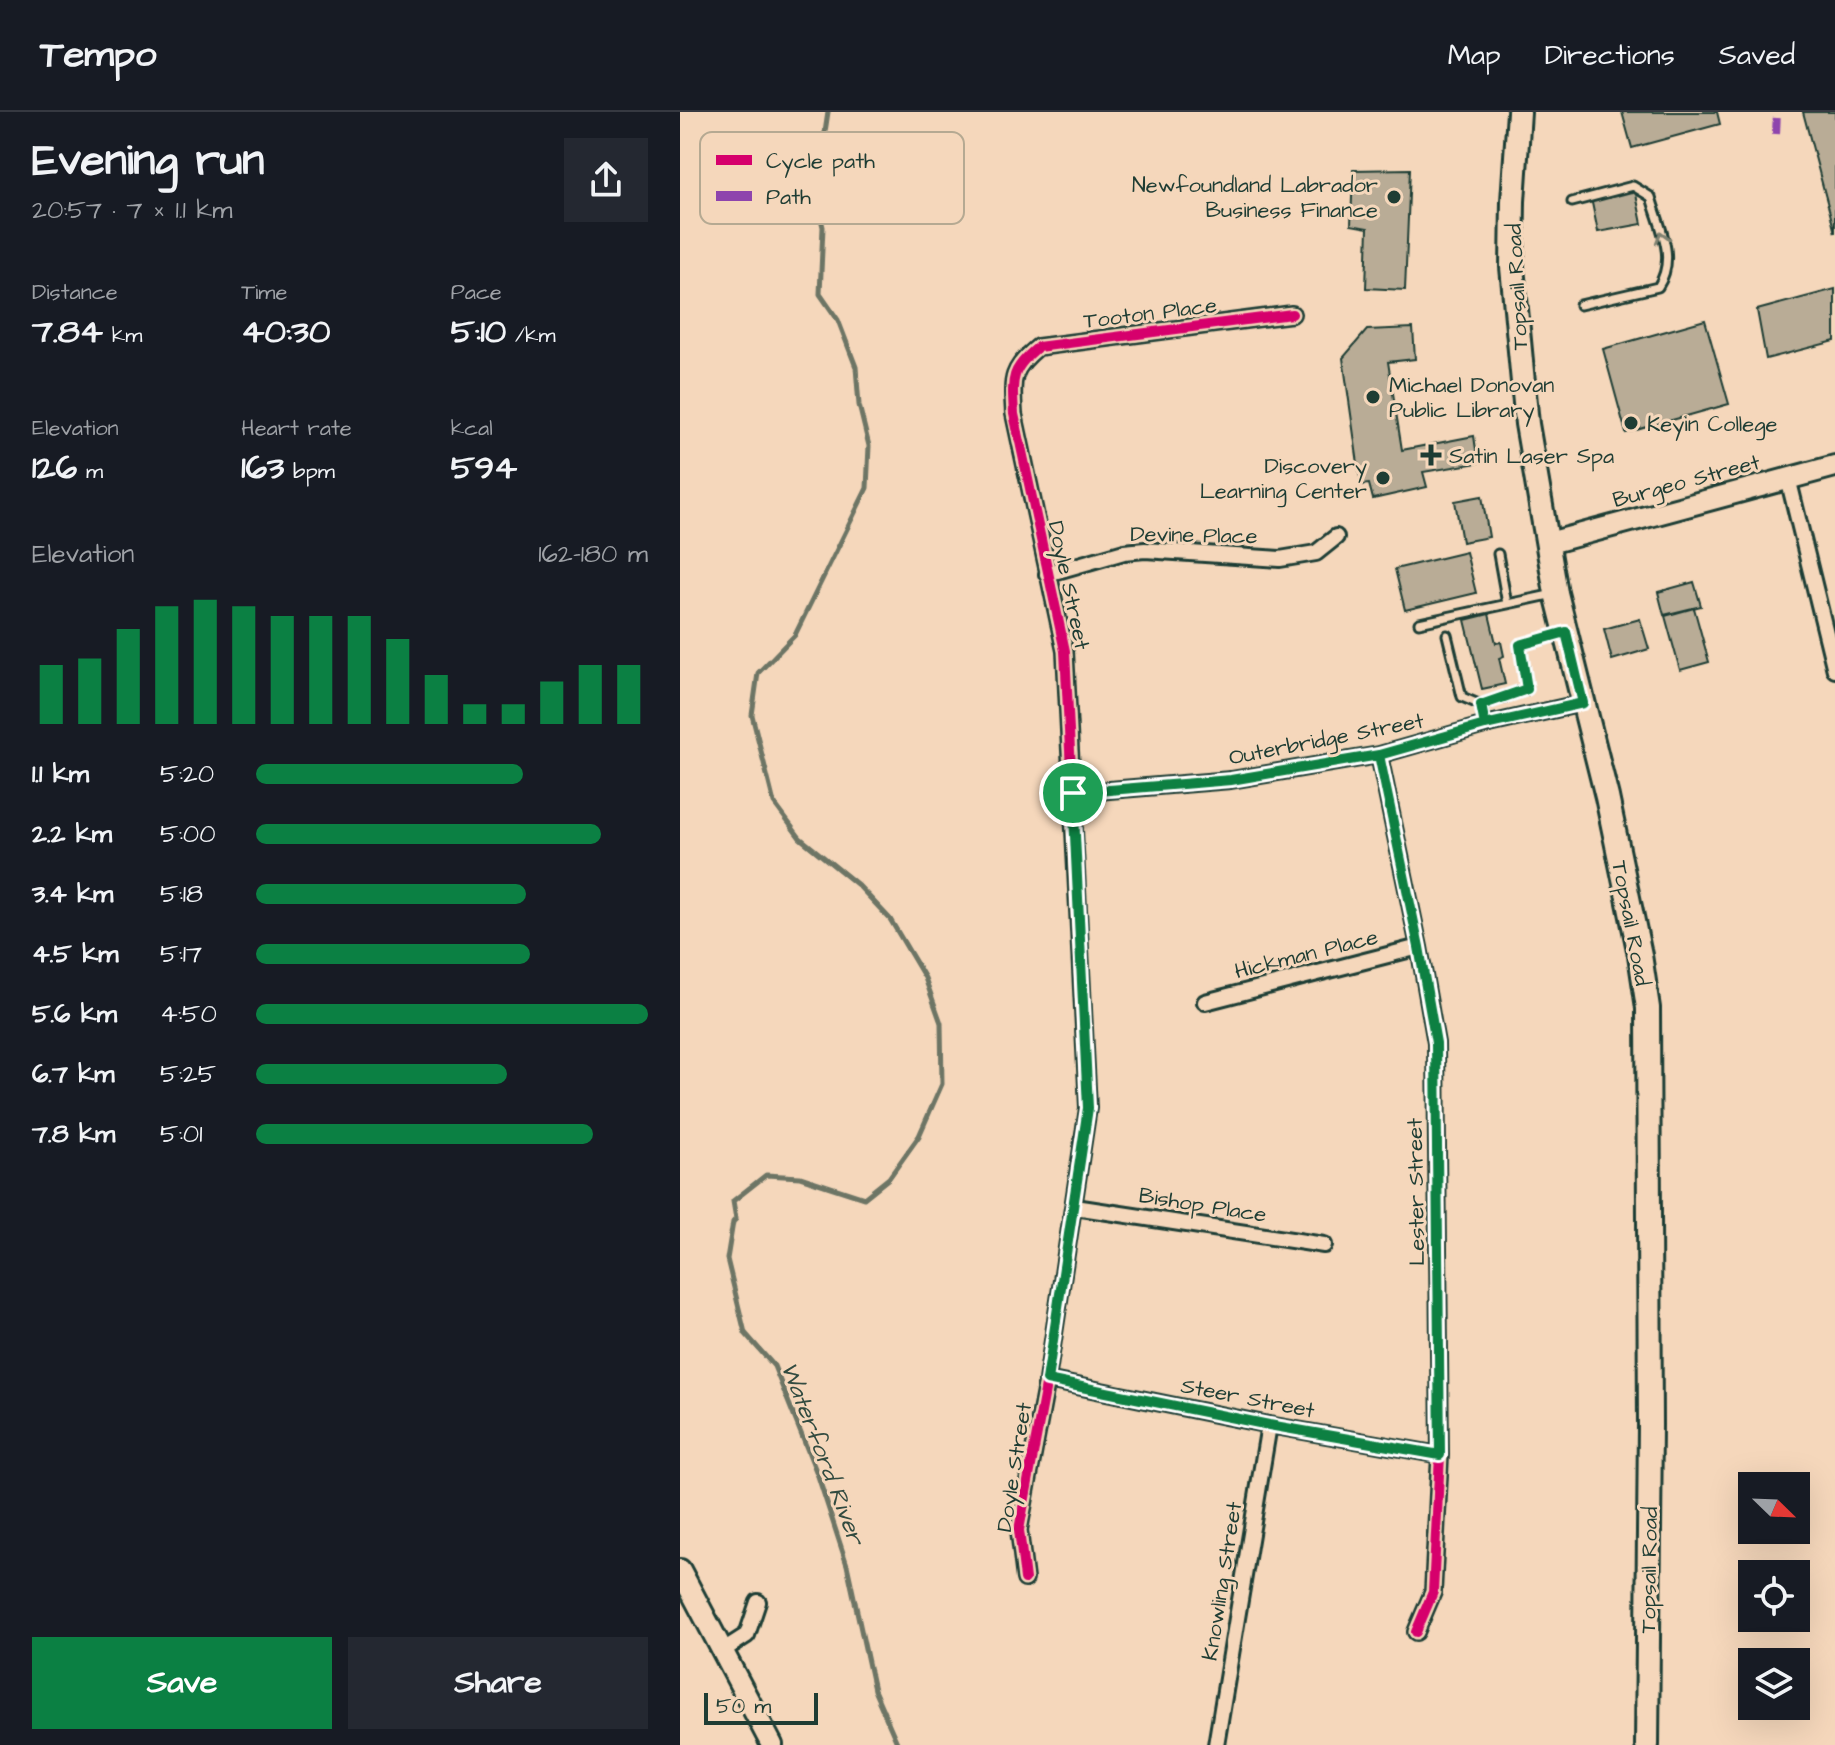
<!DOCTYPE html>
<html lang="en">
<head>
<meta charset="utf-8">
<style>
	:root { --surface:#171b24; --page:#242831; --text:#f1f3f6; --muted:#9ea1a6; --line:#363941; --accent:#0b8043 }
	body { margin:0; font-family:"Architects Daughter",sans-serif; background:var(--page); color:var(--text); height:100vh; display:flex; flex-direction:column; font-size:30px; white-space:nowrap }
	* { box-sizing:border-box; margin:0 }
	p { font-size:26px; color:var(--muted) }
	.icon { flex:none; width:44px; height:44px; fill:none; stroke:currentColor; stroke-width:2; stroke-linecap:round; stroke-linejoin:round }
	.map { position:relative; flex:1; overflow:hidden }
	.panel { display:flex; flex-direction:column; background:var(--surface); width:680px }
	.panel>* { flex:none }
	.needle { width:52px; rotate:113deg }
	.buttons { position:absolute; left:1058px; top:1360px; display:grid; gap:16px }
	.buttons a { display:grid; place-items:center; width:72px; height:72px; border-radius:0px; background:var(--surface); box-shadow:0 8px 32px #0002; font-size:40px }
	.scale { position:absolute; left:24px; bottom:20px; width:114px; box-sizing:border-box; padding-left:8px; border:4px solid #1f3d34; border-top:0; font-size:22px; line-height:28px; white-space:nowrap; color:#1f3d34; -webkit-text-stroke:6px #f5d7bb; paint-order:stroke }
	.pin { position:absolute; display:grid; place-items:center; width:68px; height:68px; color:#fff; margin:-34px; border:4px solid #fff; border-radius:50%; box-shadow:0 2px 8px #0007 }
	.round { display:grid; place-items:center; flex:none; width:84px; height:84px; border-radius:0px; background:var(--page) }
	.overview { display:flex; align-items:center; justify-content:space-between; height:136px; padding:0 32px }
	h1 { font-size:44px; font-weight:800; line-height:60px }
	.metrics { display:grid; grid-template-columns:repeat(3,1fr); gap:12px; height:136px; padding:8px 32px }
	.metrics div { display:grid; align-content:center }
	.metrics b { font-size:34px; font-weight:800 }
	.metrics small { font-size:22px; font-weight:400 }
	.metrics p { font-size:22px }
	.chart { height:224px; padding:16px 32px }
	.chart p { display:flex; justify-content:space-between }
	.chart svg { width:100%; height:144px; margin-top:8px; stroke:var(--accent); stroke-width:6 }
	.action { display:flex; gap:16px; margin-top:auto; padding:16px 32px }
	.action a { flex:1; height:92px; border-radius:0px; background:var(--accent); color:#fff; font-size:32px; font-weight:800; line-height:92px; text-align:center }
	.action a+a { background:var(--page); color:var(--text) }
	ul { padding:0 32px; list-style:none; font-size:26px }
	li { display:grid; grid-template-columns:128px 96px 1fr; align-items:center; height:60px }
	li i { height:20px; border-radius:10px; background:var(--accent) }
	header { display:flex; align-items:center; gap:48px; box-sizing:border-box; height:112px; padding:0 40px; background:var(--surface); border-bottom:2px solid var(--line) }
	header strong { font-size:38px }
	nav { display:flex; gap:44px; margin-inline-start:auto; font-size:28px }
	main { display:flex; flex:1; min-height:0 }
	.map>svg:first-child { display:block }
</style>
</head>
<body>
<header>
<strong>Tempo</strong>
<nav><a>Map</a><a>Directions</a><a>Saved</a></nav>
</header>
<main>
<section class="panel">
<div class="overview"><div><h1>Evening run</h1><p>20:57 · 7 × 1.1 km</p></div><a class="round"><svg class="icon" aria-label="share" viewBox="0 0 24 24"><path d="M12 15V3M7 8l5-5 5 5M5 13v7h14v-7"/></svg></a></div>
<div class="metrics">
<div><p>Distance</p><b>7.84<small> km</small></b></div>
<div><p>Time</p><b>40:30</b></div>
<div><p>Pace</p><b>5:10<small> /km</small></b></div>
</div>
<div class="metrics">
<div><p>Elevation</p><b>126<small> m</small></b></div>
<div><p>Heart rate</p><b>163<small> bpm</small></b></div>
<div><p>kcal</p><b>594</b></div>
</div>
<div class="chart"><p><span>Elevation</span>162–180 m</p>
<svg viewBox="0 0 160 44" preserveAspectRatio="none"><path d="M5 44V26M15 44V24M25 44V15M35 44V8M45 44V6M55 44V8M65 44V11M75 44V11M85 44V11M95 44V18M105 44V29M115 44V38M125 44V38M135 44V31M145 44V26M155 44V26"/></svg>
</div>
<ul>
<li><b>1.1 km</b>5:20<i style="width:68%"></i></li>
<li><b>2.2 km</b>5:00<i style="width:88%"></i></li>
<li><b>3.4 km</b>5:18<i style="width:69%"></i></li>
<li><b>4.5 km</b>5:17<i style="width:70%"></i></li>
<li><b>5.6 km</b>4:50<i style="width:100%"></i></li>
<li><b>6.7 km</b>5:25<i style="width:64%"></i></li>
<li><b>7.8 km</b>5:01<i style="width:86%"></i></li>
</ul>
<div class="action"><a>Save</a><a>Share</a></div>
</section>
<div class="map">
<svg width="1155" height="1633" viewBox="0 0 1155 1633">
	<rect width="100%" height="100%" fill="#f5d7bb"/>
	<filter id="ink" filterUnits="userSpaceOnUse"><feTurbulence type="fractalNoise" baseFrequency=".0125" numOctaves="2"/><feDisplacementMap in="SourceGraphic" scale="16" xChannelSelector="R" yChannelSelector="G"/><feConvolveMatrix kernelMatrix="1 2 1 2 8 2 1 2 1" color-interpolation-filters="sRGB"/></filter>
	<g filter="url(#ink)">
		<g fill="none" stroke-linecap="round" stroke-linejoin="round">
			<path stroke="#6d7565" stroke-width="5" d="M148 0 144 27 130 60 143 115 140 182 158 208 176 255 179 293 189 334 187 376 115 523 78 561 72 603 94 691 120 726 178 773 210 807 245 866 261 911 262 972 239 1024 209 1066 184 1086 120 1065 86 1063 53 1089 56 1107 53 1110 47 1147 65 1221 94 1254 138 1364 167 1453 194 1578 218 1633"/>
		</g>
		<path fill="#b9ac96" stroke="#1f3d34" stroke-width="2" d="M942 0H1037L1040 12 952 36Z
			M1123 0H1155V121L1150 101Z
			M730 57 725 178 686 176 688 116 671 113 673 58Z
			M955 77 962 112 918 120 911 86Z
			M1155 177V229L1086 247 1077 198Z
			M1025 208 1049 292 946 321 923 237Z
			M733 216 735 247 708 250 722 338 794 324 798 351 743 360 747 375 693 387 689 372 681 373 663 246 687 218Z
			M802 384 809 425 782 430 775 389Z
			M786 440 796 481 725 498 715 457Z
			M1014 470 1021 494 984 503 978 480Z
			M1014 496 1029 550 1000 558 985 504Z
			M809 502 816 531 821 530 824 544 819 546 825 572 802 577 785 508Z
			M960 507 969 537 932 548 924 517Z"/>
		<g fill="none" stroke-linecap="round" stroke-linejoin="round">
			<defs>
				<path id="lane" d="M892 90 953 74 971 85C980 117 997 145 978 175L900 193
					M818 442 827 492
					M739 511 874 482
					M767 523 782 585 801 593
					M805 613 801 593 847 577 840 533 883 521"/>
				<path id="street" d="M1108 366 1155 558
					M367 462 444 440 465 438 600 447 636 441 656 425
					M699 643 739 835 756 931 760 1343 753 1480 736 1520
					M393 681 551 668 699 643 805 613 903 591
					M525 890 739 835
					M395 1095 644 1133
					M367 1268 589 1313 760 1343
					M345 1467 339 1418 367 1268 408 996 385 539 334 302C332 267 330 258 358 235L612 202
					M42 1539 67 1523 78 1490
					M536 1633 589 1313"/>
				<path id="secondary" d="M869 431 1155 354
					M0 1458 92 1633"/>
				<path id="primary" d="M839 0 833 89 832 155 847 312 876 481 927 685 960 843 968 896 970 1313 967 1633"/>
			</defs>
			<use href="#lane" stroke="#1f3d34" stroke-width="13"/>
			<use href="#street" stroke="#1f3d34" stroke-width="20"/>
			<use href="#secondary" stroke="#1f3d34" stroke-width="26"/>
			<use href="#primary" stroke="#1f3d34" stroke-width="28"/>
			<use href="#lane" stroke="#f5d7bb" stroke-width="7"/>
			<use href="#street" stroke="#f5d7bb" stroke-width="14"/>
			<use href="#secondary" stroke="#f5d7bb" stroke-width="20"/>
			<use href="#primary" stroke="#f5d7bb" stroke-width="22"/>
			<path stroke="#8e44ad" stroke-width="8" stroke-dasharray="16 8" stroke-linecap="butt" d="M1096 22 1097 0"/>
			<defs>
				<path id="cycleway" d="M699 643 739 835 756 931 760 1343 753 1480 736 1520
					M345 1467 339 1418 367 1268 408 996 385 539 334 302C332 267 330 258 358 235L612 202"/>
			</defs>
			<use href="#cycleway" stroke="#f5d7bb" stroke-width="15"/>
			<use href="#cycleway" stroke="#d6006c" stroke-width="10"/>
		</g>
		<defs><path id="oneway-chevron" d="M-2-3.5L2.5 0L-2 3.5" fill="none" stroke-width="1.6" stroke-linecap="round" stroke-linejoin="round" transform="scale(2)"/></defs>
		<use stroke="#7f8271" href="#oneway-chevron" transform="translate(982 125) rotate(-106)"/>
	</g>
	<g fill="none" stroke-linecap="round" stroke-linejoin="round" filter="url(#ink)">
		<defs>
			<path id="route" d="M393 681 408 996 367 1268 589 1313 760 1343 756 931 739 835 699 643 805 613 903 591 886 520 840 533 847 577 801 593 805 613 699 643 551 668 393 681"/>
		</defs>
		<use href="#route" stroke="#fff" stroke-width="16"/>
		<use href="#route" stroke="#0b8043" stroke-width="10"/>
	</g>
	<g fill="#1f3d34" stroke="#f5d7bb" stroke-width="3">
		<circle cx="714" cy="85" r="8"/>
		<circle cx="693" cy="285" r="8"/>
		<circle cx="951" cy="311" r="8"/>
		<path d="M747 331h8v8h8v8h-8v8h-8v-8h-8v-8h8z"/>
		<circle cx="703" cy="366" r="8"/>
	</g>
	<g text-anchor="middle" stroke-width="6" stroke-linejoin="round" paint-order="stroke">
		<g font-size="22" fill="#1f3d34" stroke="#f5d7bb" text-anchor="start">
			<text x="698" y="80" text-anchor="end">Newfoundland Labrador<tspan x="698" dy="25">Business Finance</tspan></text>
			<text x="709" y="280">Michael Donovan<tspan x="709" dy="25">Public Library</tspan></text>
			<text x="967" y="319">Keyin College</text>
			<text x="769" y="351">Satin Laser Spa</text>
			<text x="687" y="361" text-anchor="end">Discovery<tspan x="687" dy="25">Learning Center</tspan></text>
		</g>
		<g font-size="22" fill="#1f3d34" stroke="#f5d7bb">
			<text transform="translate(836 175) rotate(-93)" y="8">Topsail Road</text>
			<text transform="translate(470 200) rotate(-7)" y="8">Tooton Place</text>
			<text transform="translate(1006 368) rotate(-15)" y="8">Burgeo Street</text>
			<text transform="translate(514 422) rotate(1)" y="8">Devine Place</text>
			<text transform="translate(390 473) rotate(78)" y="8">Doyle Street</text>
			<text transform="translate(646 626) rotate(-11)" y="8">Outerbridge Street</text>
			<text transform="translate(952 811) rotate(79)" y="8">Topsail Road</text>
			<text transform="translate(626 841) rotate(-14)" y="8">Hickman Place</text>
			<text transform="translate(735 1080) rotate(-91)" y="8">Lester Street</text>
			<text transform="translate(523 1092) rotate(9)" y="8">Bishop Place</text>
			<text transform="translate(568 1285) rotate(11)" y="8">Steer Street</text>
			<text transform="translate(333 1355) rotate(-81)" y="8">Doyle Street</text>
			<text transform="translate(968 1458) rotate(-89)" y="8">Topsail Road</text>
			<text transform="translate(541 1469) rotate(-81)" y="8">Knowling Street</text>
		</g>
		<g font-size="24" font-style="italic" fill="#324b40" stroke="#f5d7bb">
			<text transform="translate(143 1341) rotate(69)" y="8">Waterford River</text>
		</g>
	</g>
	<rect x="20" y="20" width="264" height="92" rx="12" fill="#f5d7bb" stroke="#b5a992" stroke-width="2"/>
	<rect x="36" y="43" width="36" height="10" fill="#d6006c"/>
	<rect x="36" y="79" width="36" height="10" fill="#8e44ad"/>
	<g font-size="22" fill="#1f3d34">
		<text x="86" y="56">Cycle path</text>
		<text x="86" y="92">Path</text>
	</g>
</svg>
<div class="buttons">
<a><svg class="needle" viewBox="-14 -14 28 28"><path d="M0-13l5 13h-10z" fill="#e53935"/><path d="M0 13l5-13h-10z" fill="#9ea1a6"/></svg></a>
<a><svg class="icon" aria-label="locate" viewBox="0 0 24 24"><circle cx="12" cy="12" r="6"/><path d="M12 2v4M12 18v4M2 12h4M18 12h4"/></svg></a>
<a><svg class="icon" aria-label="layers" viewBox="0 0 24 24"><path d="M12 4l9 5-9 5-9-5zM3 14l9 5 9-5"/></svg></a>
</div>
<div class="scale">50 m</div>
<div class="pin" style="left:393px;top:681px;background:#1e9e55"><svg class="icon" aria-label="arrive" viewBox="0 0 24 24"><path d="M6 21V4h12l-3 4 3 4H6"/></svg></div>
</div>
</main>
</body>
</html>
